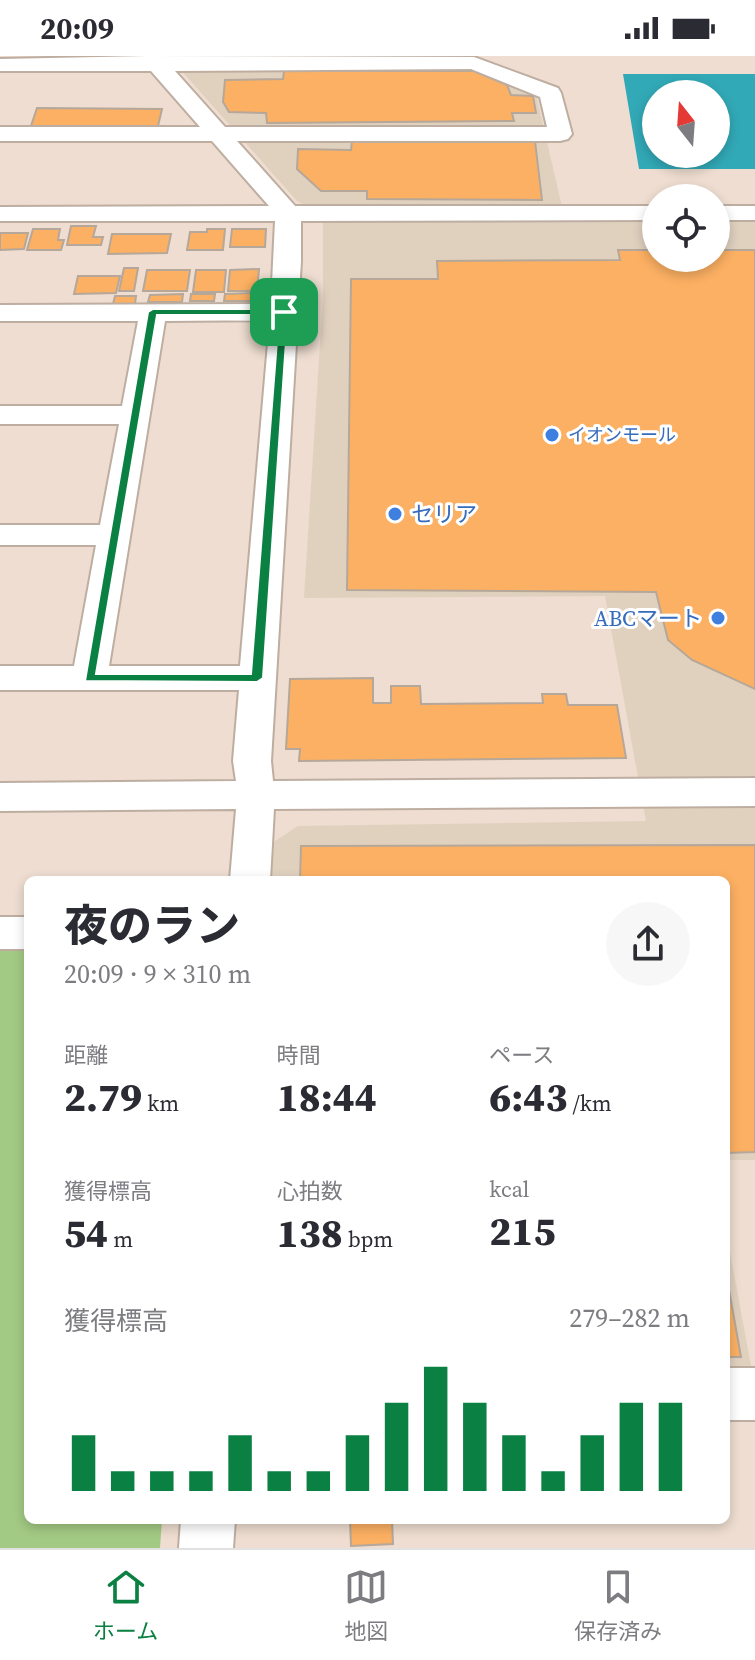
<!DOCTYPE html>
<html lang="ja">
<head>
<meta charset="utf-8">
<style>
	:root { --surface:#fff; --page:#f7f7f7; --text:#2b2b33; --muted:#7c7c81; --line:#e1e1e2; --accent:#0b8043 }
	body { margin:0; font-family:"Source Serif 4","Noto Sans JP",serif; background:var(--page); color:var(--text); height:100vh; display:flex; flex-direction:column; font-size:30px; white-space:nowrap }
	* { box-sizing:border-box; margin:0 }
	p { font-size:26px; color:var(--muted) }
	.icon { flex:none; width:44px; height:44px; fill:none; stroke:currentColor; stroke-width:2; stroke-linecap:round; stroke-linejoin:round }
	.map { position:relative; flex:1; overflow:hidden }
	.details { position:absolute; left:24px; top:820px; width:706px; height:648px; display:flex; flex-direction:column; background:var(--surface); border-radius:12px; box-shadow:0 4px 12px #0003 }
	.details>* { flex:none }
	.needle { width:52px; rotate:343deg }
	.fabs { position:absolute; left:642px; top:24px; display:grid; gap:16px }
	.fabs a { display:grid; place-items:center; width:88px; height:88px; border-radius:50%; background:var(--surface); box-shadow:0 4px 12px #0003; font-size:40px }
	.pin { position:absolute; display:grid; place-items:center; width:68px; height:68px; color:#fff; margin:-34px; border-radius:16px; box-shadow:0 4px 12px #0006 }
	.round { display:grid; place-items:center; flex:none; width:84px; height:84px; border-radius:42px; background:var(--page) }
	.headline { display:flex; align-items:center; justify-content:space-between; height:136px; padding:0 40px }
	h1 { font-size:44px; font-weight:800; line-height:60px }
	.figures { display:grid; grid-template-columns:repeat(3,1fr); gap:12px; height:136px; padding:8px 40px }
	.figures div { display:grid; align-content:center }
	.figures b { font-size:40px; font-weight:800 }
	.figures small { font-size:22px; font-weight:400 }
	.figures p { font-size:22px }
	.chart { height:224px; padding:16px 40px }
	.chart p { display:flex; justify-content:space-between }
	.chart svg { width:100%; height:144px; margin-top:8px; stroke:var(--accent); stroke-width:6 }
	.status { display:flex; justify-content:space-between; align-items:center; height:56px; padding:0 40px; background:var(--surface); direction:ltr }
	.status svg { height:22px; fill:currentColor }
	.dock { display:flex; justify-content:space-around; align-items:center; height:112px; border-top:2px solid var(--line); background:var(--surface); font-size:22px; color:var(--muted) }
	.dock a { display:grid; justify-items:center; gap:4px }
	.dock .on { color:var(--accent) }
	.map>svg:first-child { display:block }
</style>
</head>
<body>
<div class="status"><b>20:09</b><svg viewBox="0 0 49 12"><path d="M0 12V9h3v3zM5 12V6h3v6zM10 12V3h3v9zM15 12V0h3v12zM26 1h20v11H26zM47 4h2v5h-2z"/></svg></div>
<div class="map">
<svg width="755" height="1492" viewBox="0 0 755 1492">
	<rect width="100%" height="100%" fill="#eeddd0"/>
	<path fill="#e0d1bf" d="M465 11 536 38 565 164H656V202H716V163H755V1104H726V824H270L272 787 298 770 646 765 605 540 304 542 323 240V150H307L297 145 179 12Z
		M726 1174 751 1310H726Z"/>
	<path fill="#a3ca84" d="M28 894V1464H162L160 1492H0V895Z"/>
	<path fill="#32a9b7" fill-rule="evenodd" d="M623 18H755V113H639ZM656 38H716V98H656Z"/>
	<path fill="#fcb063" stroke="#b5a799" stroke-width="2" d="M284 15H474L507 29 511 39 533 40 536 57H512L514 65 267 67 266 57 229 56 223 46 225 24 283 23Z
		M37 52 162 53 158 70H31Z
		M352 84 535 85 542 144 367 143V135H321L297 113 298 93 351 94Z
		M71 170H96L93 181H103L101 189H67Z
		M33 173H60L58 184H64L61 194H27Z
		M207 173H225L223 194H187L190 176H207Z
		M232 173H266L265 191H230Z
		M0 177H28L24 193 0 194Z
		M112 178H171L167 197 108 198Z
		M618 194H656V202H716V194H755V633L692 604 668 584 656 536 347 534 351 223H438L437 205 620 204Z
		M124 212H138L134 235H119Z
		M259 213 257 235H228L230 214Z
		M147 214H190L187 235H143Z
		M196 214H226L224 236H193Z
		M78 220H120L116 237 74 238Z
		M251 237V245H224L225 238Z
		M183 238 182 246H148L150 239Z
		M191 238H215L214 245H190Z
		M115 240H136L135 248H113Z
		M373 622V647H391V630H420L421 648 543 647 542 638H566L568 649H617L626 702 299 705 300 693H286L290 623Z
		M755 789V1096L726 1097V824H300L301 790Z
		M726 1217 741 1301H726Z
		M350 1464H392L393 1488 351 1490Z"/>
	<g fill="none" stroke-linecap="round" stroke-linejoin="round">
		<defs>
			<path id="minor" d="M148 0 474 1 558 32 561 37 572 78 568 83 560 85H237L295 150H656V164L301 165V205L271 705 273 725 755 722V750L274 753 270 824H230L236 753 0 755V727L236 725 233 705 239 634H0V610H74L96 489H0V469H100L119 368H0V350H122L138 265H0V249L271 248 275 165H0V151L269 150 212 85H0V71H200L151 15H0V3ZM471 13 540 41 547 71H225L175 15ZM270 264 240 610H109L165 265Z
				M716 150H755V164H716Z
				M0 861H28V893H0Z
				M726 1312H755V1364H726Z
				M181 1464H235L233 1492H179Z"/>
		</defs>
		<use href="#minor" stroke="#bdaea1" stroke-width="4"/>
		<use href="#minor" fill="#fff" fill-rule="evenodd"/>
	</g>
	<path fill="#0b8043" stroke="#fff" stroke-width="2" fill-rule="evenodd" d="M284 253 288 256 263 622 257 626 85 625 148 256 153 253ZM157 259H279L251 618H96Z"/>
	<g fill="#3f7fe0" stroke="#fff" stroke-width="3">
		<circle cx="552" cy="379" r="8"/>
		<circle cx="395" cy="458" r="8"/>
		<circle cx="718" cy="562" r="8"/>
	</g>
	<g text-anchor="middle" stroke-width="6" stroke-linejoin="round" paint-order="stroke">
		<g font-size="18" fill="#366cbe" stroke="#fff" text-anchor="start">
			<text x="568" y="385">イオンモール</text>
		</g>
		<g font-size="22" fill="#366cbe" stroke="#fff" text-anchor="start">
			<text x="411" y="466">セリア</text>
			<text x="702" y="570" text-anchor="end">ABCマート</text>
		</g>
	</g>
</svg>
<div class="fabs">
<a><svg class="needle" viewBox="-14 -14 28 28"><path d="M0-13l5 13h-10z" fill="#e53935"/><path d="M0 13l5-13h-10z" fill="#7c7c81"/></svg></a>
<a><svg class="icon" aria-label="locate" viewBox="0 0 24 24"><circle cx="12" cy="12" r="6"/><path d="M12 2v4M12 18v4M2 12h4M18 12h4"/></svg></a>
</div>
<div class="pin" style="left:284px;top:256px;background:#1e9e55"><svg class="icon" aria-label="arrive" viewBox="0 0 24 24"><path d="M6 21V4h12l-3 4 3 4H6"/></svg></div>
<section class="details">
<div class="headline"><div><h1>夜のラン</h1><p>20:09 · 9 × 310 m</p></div><a class="round"><svg class="icon" aria-label="share" viewBox="0 0 24 24"><path d="M12 15V3M7 8l5-5 5 5M5 13v7h14v-7"/></svg></a></div>
<div class="figures">
<div><p>距離</p><b>2.79<small> km</small></b></div>
<div><p>時間</p><b>18:44</b></div>
<div><p>ペース</p><b>6:43<small> /km</small></b></div>
</div>
<div class="figures">
<div><p>獲得標高</p><b>54<small> m</small></b></div>
<div><p>心拍数</p><b>138<small> bpm</small></b></div>
<div><p>kcal</p><b>215</b></div>
</div>
<div class="chart"><p><span>獲得標高</span>279–282 m</p>
<svg viewBox="0 0 160 44" preserveAspectRatio="none"><path d="M5 44V27M15 44V38M25 44V38M35 44V38M45 44V27M55 44V38M65 44V38M75 44V27M85 44V17M95 44V6M105 44V17M115 44V27M125 44V38M135 44V27M145 44V17M155 44V17"/></svg>
</div>
</section>
</div>
<nav class="dock">
<a class="on"><svg class="icon" aria-label="home" viewBox="0 0 24 24"><path d="M3 11l9-7 9 7M6 9v11h12V9"/></svg>ホーム</a>
<a><svg class="icon" aria-label="map" viewBox="0 0 24 24"><path d="M3 6l6-2 6 2 6-2v14l-6 2-6-2-6 2zM9 4v14M15 6v14"/></svg>地図</a>
<a><svg class="icon" aria-label="saved" viewBox="0 0 24 24"><path d="M7 4h10v16l-5-4-5 4z"/></svg>保存済み</a>
</nav>
</body>
</html>
